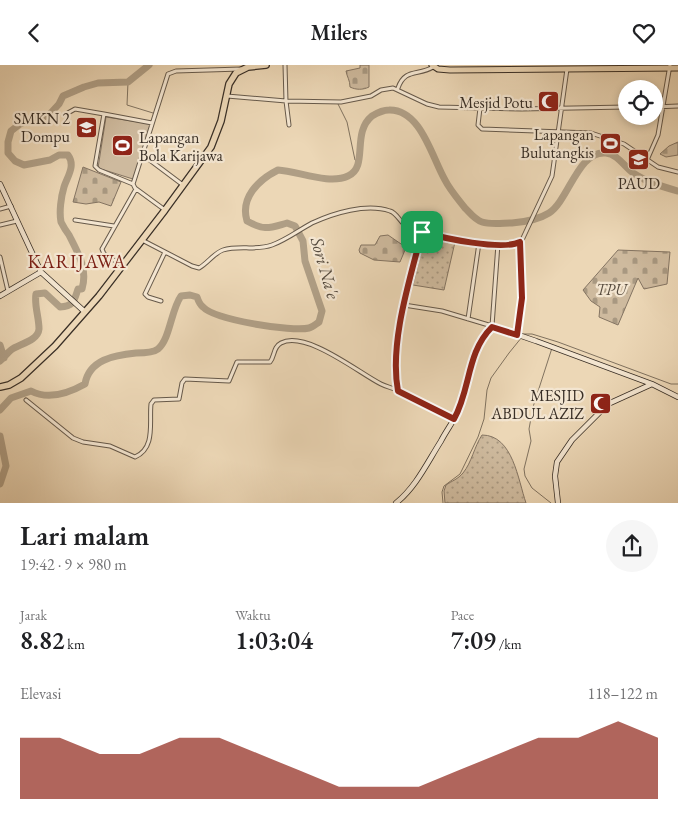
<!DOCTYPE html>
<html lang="id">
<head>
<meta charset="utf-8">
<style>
	:root { --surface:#fff; --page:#f6f6f6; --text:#202124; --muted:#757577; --accent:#8f2418 }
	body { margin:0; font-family:"EB Garamond",serif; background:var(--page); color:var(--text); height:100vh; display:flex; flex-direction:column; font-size:19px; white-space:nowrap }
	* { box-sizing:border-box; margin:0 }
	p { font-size:16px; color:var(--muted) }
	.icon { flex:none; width:28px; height:28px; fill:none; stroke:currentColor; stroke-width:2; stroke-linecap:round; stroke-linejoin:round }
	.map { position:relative; height:438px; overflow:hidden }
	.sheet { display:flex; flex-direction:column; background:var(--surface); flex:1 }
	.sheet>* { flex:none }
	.tools { position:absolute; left:618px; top:15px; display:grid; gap:10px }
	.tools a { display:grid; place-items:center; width:45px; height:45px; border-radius:50%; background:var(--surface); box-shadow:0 2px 8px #0003; font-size:25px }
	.pin { position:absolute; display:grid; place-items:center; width:42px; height:42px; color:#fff; margin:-21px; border-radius:10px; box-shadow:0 2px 8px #0006 }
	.round { display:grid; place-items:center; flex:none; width:52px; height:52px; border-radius:26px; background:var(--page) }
	.summary { display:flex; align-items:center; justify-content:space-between; height:85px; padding:0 20px }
	h1 { font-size:28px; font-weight:600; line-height:38px }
	.figures { display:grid; grid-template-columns:repeat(3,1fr); gap:8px; height:85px; padding:5px 20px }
	.figures div { display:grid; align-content:center }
	.figures b { font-size:25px; font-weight:600 }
	.figures small { font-size:14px; font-weight:400 }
	.figures p { font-size:14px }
	.chart { height:140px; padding:10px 20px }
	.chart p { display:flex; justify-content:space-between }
	.chart svg { width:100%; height:90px; margin-top:5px; fill:var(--accent); opacity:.7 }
	header { display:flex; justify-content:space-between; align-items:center; height:65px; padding:0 20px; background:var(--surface); font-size:22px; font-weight:600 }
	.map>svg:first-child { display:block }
</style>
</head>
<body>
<header><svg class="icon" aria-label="back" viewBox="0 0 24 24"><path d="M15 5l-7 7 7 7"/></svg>Milers<svg class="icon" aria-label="heart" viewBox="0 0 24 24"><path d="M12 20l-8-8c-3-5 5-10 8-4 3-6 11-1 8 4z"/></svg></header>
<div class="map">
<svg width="678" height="438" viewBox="0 0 678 438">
	<defs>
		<pattern id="grass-dots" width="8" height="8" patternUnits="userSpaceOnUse" patternTransform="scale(1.25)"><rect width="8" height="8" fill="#ceba9e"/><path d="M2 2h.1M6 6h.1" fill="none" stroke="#a89881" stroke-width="1.8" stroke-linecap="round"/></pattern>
		<pattern id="cemetery-stones" width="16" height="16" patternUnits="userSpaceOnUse" patternTransform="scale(1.25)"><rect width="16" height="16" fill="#ceba9e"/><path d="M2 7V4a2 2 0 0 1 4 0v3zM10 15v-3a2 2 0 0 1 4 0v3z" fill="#a89881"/></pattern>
	</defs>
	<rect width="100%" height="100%" fill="#ecd7b6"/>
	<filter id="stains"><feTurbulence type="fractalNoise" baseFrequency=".004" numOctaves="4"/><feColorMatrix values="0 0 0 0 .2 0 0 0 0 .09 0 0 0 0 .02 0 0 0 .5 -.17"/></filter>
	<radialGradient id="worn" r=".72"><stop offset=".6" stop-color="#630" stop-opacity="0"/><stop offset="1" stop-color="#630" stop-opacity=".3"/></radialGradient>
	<path fill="url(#grass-dots)" stroke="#847462" d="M425 171 455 177 444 225 413 220Z
		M482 370C513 370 518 415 526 438H445L444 426 446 420C452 416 458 414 463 408 472 397 474 382 482 370Z"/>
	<path fill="url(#cemetery-stones)" stroke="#847462" d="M360 0H369V22C363 25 356 25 350 22 350 15 347 12 346 6L360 3Z
		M678 77V90L666 92 660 89 669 81Z
		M83 102 121 117 111 141 99 137 86 139 73 137Z
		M388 170 404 181 405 185 400 197 374 195 360 188 359 185 361 180H375L380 171Z
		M618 185 670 187 667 219 644 224 638 213 618 260 599 252 600 242 591 236 583 225Z"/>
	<path fill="#ceba9e" stroke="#847462" d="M106 52 151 59 136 115 98 103Z"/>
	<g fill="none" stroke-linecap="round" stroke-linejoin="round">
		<path stroke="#80725f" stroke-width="1" d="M128 17 127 40 153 48
			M338 39 347 57 355 95 359 97
			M524 269H532L558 277 671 319H678
			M443 438 442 427 444 421 460 409 478 372 484 354 487 325 491 313 509 288 522 272
			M551 438 532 423 525 411 524 404 531 376 529 364 533 342 552 283"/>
		<path stroke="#af9e85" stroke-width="7" d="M0 280 4 293
			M0 296C4 293 7 288 11 285 19 279 38 276 39 264 39 252 34 240 36 229L45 228 60 242C74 241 74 236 78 224H82C88 204 78 188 69 170 66 166 63 161 61 157 59 147 61 132 64 122 67 112 76 101 68 90H59L50 95 24 100 15 96 8 88V77L11 66 20 59 33 53 48 51 59 39 63 31 84 22 98 18 128 17 149 0
			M0 345 11 333 31 326C48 335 69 328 85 319 89 295 114 290 136 288 143 288 153 288 158 284 170 274 171 245 181 231L190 230 197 232C198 235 200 240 203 242 215 255 292 267 309 263 313 262 316 259 319 257L322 246 305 196 303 176 295 161 287 158C269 163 265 166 247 156 240 133 258 115 278 105 298 106 329 120 348 111 369 102 351 68 372 51 377 48 383 45 389 45 421 44 432 93 445 115 450 125 458 134 465 143 470 148 475 155 482 157 491 160 503 158 512 158 524 157 538 155 549 148 569 135 578 85 606 88 617 89 624 101 633 108 646 117 663 122 678 126
			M0 371 6 401 0 419"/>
		<defs>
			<path id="street" d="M285 0 286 36 289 60
				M398 23C405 3 418 11 433 2
				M227 31 286 36 341 37 371 31 381 25 393 23 427 39 439 42 521 44 626 42
				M654 42 678 41
				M480 43 478 60 482 64 591 68 624 79 658 102 678 107
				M66 49 75 44 104 49
				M143 90 183 120
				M647 95 658 70 670 0
				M133 119 99 105 95 101 104 49 152 58
				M0 144 11 141
				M165 145 135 123 133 119 168 9 176 6 241 4
				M75 155 114 161
				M0 160 17 156
				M142 175 192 201 199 203C208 198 214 188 223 185 239 180 256 186 272 180 286 175 299 165 312 158 334 148 366 138 390 146 397 148 400 157 406 161 428 173 494 184 518 178L522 175 552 111 567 4
				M0 192 8 226
				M122 200 104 189 102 184 136 124
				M161 236 148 232 145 229 165 187
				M404 240 442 246 492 261 498 179
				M468 254 479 178
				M517 270 522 233 520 177
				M399 326C389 277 410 214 422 167
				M26 335 73 373 83 377 110 381 135 392C156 383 149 357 151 339L154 335 179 334 182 318 185 314 229 316 237 297H270C275 291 273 282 281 278 306 265 359 308 381 319 387 322 393 323 399 326 418 334 435 346 454 354"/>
			<path id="secondary" d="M0 119 41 207 85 247
				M0 231 41 207
				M396 438C416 422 427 398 441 376 446 366 454 356 458 346 468 317 469 285 492 261L536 276 652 319
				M558 438 555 411 557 397 572 375 608 339 652 319 678 332"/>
			<path id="primary" d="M432 0 438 4 450 5 678 3"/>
			<path id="highway" d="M0 322 9 320 21 313 55 281 99 231 165 145 211 82 221 56 229 19 236 8 248 2 266 0"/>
		</defs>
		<use href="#street" stroke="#66594a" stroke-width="5"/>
		<use href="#secondary" stroke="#392f26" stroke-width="6"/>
		<use href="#primary" stroke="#392f26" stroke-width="7"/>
		<use href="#highway" stroke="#392f26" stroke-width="8"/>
		<use href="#street" stroke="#f3e5d0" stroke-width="3"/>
		<use href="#secondary" stroke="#f3e5d0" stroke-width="4.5"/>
		<use href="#primary" stroke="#ecd7b6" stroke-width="5"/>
		<use href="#highway" stroke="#ecd7b6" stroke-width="5.5"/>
	</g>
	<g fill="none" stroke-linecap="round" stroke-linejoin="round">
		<defs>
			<path id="route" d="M422 167C443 173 502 186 520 177L522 233 517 270 492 262C466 288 471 324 454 354L398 326C389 278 410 214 422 167Z"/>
		</defs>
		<use href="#route" stroke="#fff" stroke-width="10"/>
		<use href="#route" stroke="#8f2418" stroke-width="6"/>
	</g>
	<defs>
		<symbol id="mosque-square" viewBox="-11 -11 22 22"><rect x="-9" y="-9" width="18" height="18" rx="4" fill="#8f2418" stroke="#f3e5d0"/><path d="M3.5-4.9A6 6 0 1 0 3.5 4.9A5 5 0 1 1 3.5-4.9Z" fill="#fff"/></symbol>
		<symbol id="school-square" viewBox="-11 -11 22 22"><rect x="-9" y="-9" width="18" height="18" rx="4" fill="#8f2418" stroke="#f3e5d0"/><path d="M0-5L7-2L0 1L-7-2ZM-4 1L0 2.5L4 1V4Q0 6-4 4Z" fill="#fff"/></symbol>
		<symbol id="stadium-square" viewBox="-11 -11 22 22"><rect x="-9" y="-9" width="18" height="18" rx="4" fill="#8f2418" stroke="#f3e5d0"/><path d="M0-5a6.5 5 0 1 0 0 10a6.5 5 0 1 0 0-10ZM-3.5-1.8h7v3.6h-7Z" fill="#fff"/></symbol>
	</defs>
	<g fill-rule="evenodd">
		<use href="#mosque-square" x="536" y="24" width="25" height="25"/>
		<use href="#school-square" x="74" y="50" width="25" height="25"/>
		<use href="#stadium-square" x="598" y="66" width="25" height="25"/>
		<use href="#stadium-square" x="110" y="68" width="25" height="25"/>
		<use href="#school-square" x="626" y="82" width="25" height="25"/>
		<use href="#mosque-square" x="588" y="326" width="25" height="25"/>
	</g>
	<g text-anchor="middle" stroke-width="4.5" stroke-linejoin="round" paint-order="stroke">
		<g font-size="16" fill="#392f26" stroke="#f3e5d0" text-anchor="end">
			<text x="533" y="43">Mesjid Potu</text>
			<text x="70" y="59">SMKN 2<tspan x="70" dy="18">Dompu</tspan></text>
			<text x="594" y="75">Lapangan<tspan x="594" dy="18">Bulutangkis</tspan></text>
			<text x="139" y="78" text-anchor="start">Lapangan<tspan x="139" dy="18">Bola Karijawa</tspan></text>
			<text x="639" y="124" text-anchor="middle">PAUD</text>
			<text x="584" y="336">MESJID<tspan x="584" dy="18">ABDUL AZIZ</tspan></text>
		</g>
		<g font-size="16" font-style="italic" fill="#574b3e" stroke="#f3e5d0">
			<text x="611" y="230">TPU</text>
		</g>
		<g font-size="18" font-style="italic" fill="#564b3e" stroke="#f3e5d0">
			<text transform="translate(325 203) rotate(74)" y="6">Sori Na'e</text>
		</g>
		<g font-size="19" letter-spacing="1" fill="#7a1f14" stroke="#f3e5d0">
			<text x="77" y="203">KARIJAWA</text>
		</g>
	</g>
	<rect width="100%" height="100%" filter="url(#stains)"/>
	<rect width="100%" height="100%" fill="url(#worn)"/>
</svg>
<div class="tools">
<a><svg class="icon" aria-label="locate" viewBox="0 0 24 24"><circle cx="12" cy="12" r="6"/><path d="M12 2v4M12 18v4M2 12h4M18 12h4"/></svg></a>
</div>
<div class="pin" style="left:422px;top:167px;background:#1e9e55"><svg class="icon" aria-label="arrive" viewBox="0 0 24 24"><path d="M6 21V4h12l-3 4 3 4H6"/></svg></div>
</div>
<section class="sheet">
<div class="summary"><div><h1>Lari malam</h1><p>19:42 · 9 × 980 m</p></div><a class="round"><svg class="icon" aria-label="share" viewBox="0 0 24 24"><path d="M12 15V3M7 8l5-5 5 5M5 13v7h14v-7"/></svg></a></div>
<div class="figures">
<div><p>Jarak</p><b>8.82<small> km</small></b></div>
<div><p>Waktu</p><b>1:03:04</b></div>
<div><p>Pace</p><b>7:09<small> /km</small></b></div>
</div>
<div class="chart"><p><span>Elevasi</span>118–122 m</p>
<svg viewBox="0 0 160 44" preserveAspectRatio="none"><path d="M0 44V14L10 14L20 22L30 22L40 14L50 14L60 22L70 30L80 38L90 38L100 38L110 30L120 22L130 14L140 14L150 6L160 14V44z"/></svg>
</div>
</section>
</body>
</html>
